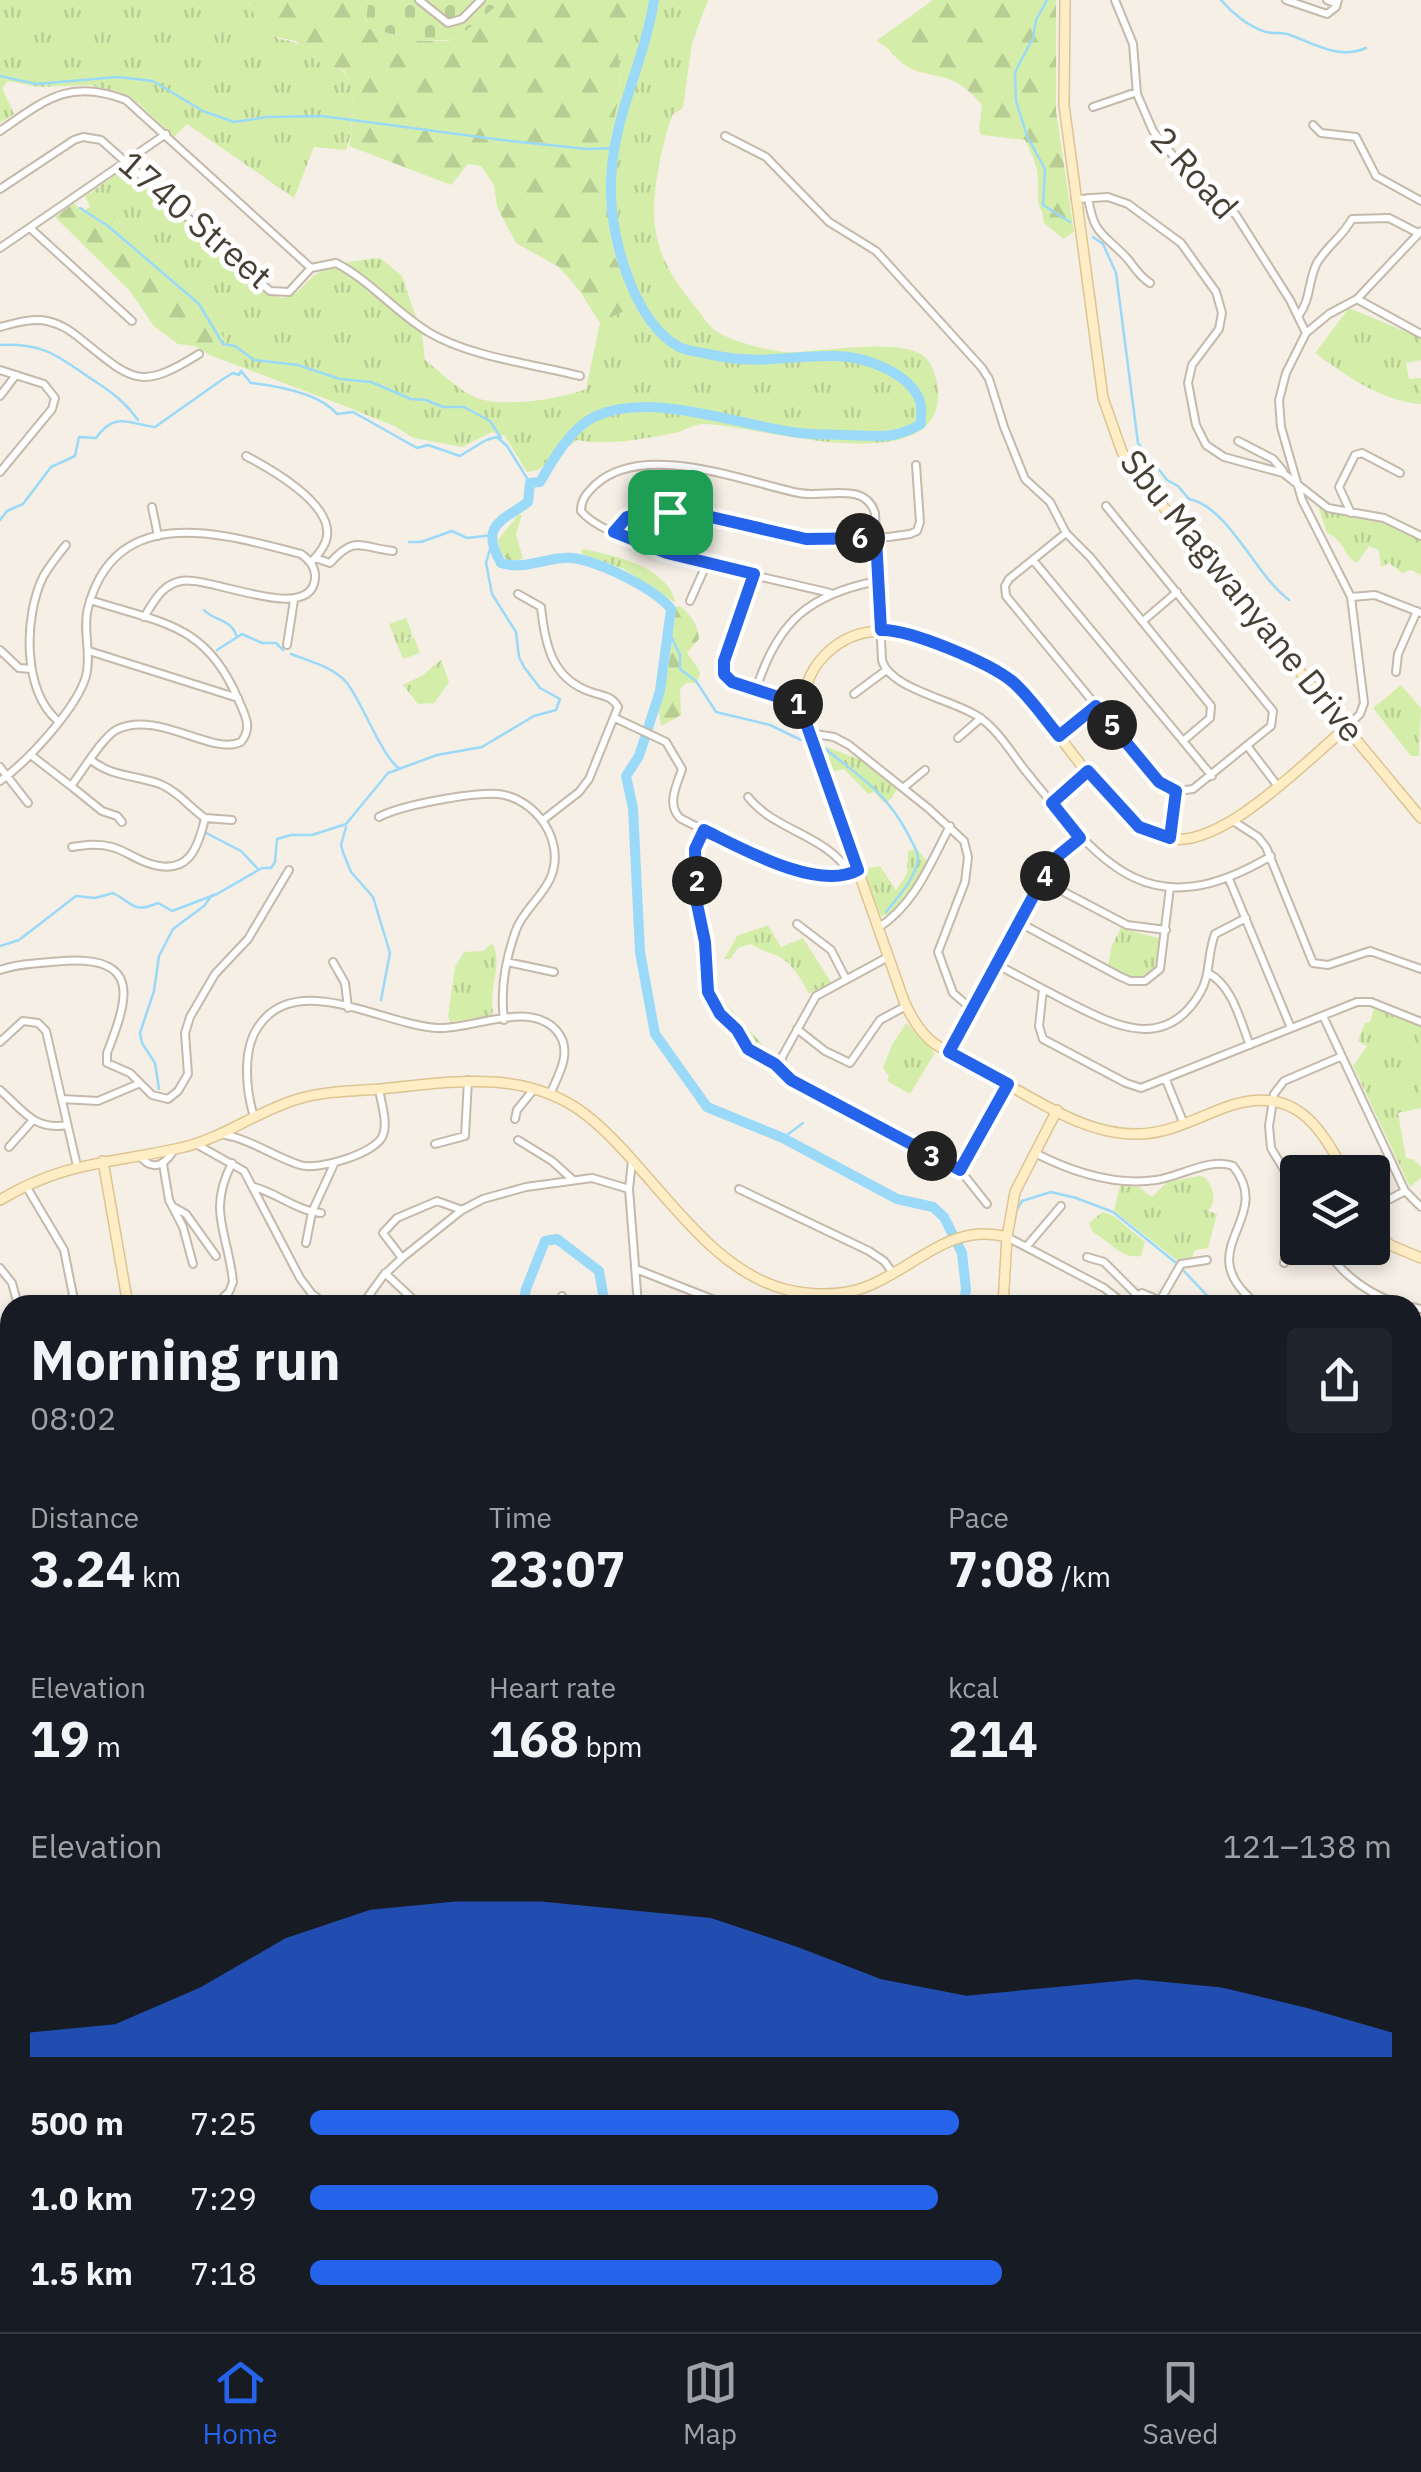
<!DOCTYPE html>
<html lang="en">
<head>
<meta charset="utf-8">
<style>
	:root { --surface:#171b24; --page:#20242c; --text:#f1f3f6; --muted:#9ea1a6; --line:#363941; --accent:#2563eb }
	body { margin:0; font-family:"IBM Plex Sans",sans-serif; background:var(--page); color:var(--text); height:100vh; display:flex; flex-direction:column; font-size:38px; white-space:nowrap }
	* { box-sizing:border-box; margin:0 }
	p { font-size:32px; color:var(--muted) }
	.icon { flex:none; width:55px; height:55px; fill:none; stroke:currentColor; stroke-width:2; stroke-linecap:round; stroke-linejoin:round }
	.map { position:relative; flex:1; overflow:hidden }
	.details { position:absolute; left:0px; top:1295px; width:1422px; height:1038px; display:flex; flex-direction:column; background:var(--surface); border-radius:30px 30px 0 0; box-shadow:0 5px 15px #0003 }
	.details>* { flex:none }
	.controls { position:absolute; left:1280px; top:1155px; display:grid; gap:20px }
	.controls a { display:grid; place-items:center; width:110px; height:110px; border-radius:10px; background:var(--surface); box-shadow:0 5px 15px #0003; font-size:50px }
	.pin { position:absolute; display:grid; place-items:center; width:85px; height:85px; color:#fff; margin:-42px; border-radius:20px; box-shadow:0 5px 15px #0006 }
	.km { position:absolute; width:50px; height:50px; margin:-25px; border-radius:50%; background:#222; color:#fff; font-size:28px; line-height:50px; text-align:center }
	.round { display:grid; place-items:center; flex:none; width:105px; height:105px; border-radius:10px; background:var(--page) }
	.headline { display:flex; align-items:center; justify-content:space-between; height:170px; padding:0 30px }
	h1 { font-size:55px; font-weight:700; line-height:75px }
	.stats { display:grid; grid-template-columns:repeat(3,1fr); gap:15px; height:170px; padding:10px 30px }
	.stats div { display:grid; align-content:center }
	.stats b { font-size:50px; font-weight:700 }
	.stats small { font-size:28px; font-weight:400 }
	.stats p { font-size:28px }
	.chart { height:280px; padding:20px 30px }
	.chart p { display:flex; justify-content:space-between }
	.chart svg { width:100%; height:180px; margin-top:10px; fill:var(--accent); opacity:.7 }
	ul { padding:0 30px; list-style:none; font-size:32px }
	li { display:grid; grid-template-columns:160px 120px 1fr; align-items:center; height:75px }
	li i { height:25px; border-radius:12px; background:var(--accent) }
	.tab-bar { display:flex; justify-content:space-around; align-items:center; height:140px; border-top:2px solid var(--line); background:var(--surface); font-size:28px; color:var(--muted) }
	.tab-bar a { display:grid; justify-items:center; gap:5px }
	.tab-bar .active { color:var(--accent) }
	.map>svg:first-child { display:block }
</style>
</head>
<body>
<div class="map">
<svg width="1421" height="2332" viewBox="0 0 1421 2332">
	<defs>
		<pattern id="grass-tufts" width="24" height="20" patternUnits="userSpaceOnUse" patternTransform="scale(2.5)"><rect width="24" height="20" fill="#d4eeaa"/><path d="M3 7l-1-3M5 7V3M7 7l1-3M15 17l-1-3M17 17v-4M19 17l1-3" fill="none" stroke="#b8cd93"/></pattern>
		<pattern id="forest-firs" width="22" height="20" patternUnits="userSpaceOnUse" patternTransform="scale(2.5)"><rect width="22" height="20" fill="#d4eeaa"/><path d="M5 1l3.5 6h-7zM16 11l3.5 6h-7z" fill="#b8cd93"/></pattern>
		<pattern id="cemetery-stones" width="16" height="16" patternUnits="userSpaceOnUse" patternTransform="scale(2.5)"><rect width="16" height="16" fill="#d4eeaa"/><path d="M2 7V4a2 2 0 0 1 4 0v3zM10 15v-3a2 2 0 0 1 4 0v3z" fill="#b8cd93"/></pattern>
	</defs>
	<rect width="100%" height="100%" fill="#f5efe6"/>
	<path fill="url(#grass-tufts)" d="M0 0H249V5L278 39C296 40 305 48 319 58 328 65 339 66 346 74 357 89 353 133 346 150L314 147 294 198 187 124 174 137 138 103 119 92 90 85 39 87 8 81 2 88 14 114 0 123Z
		M634 0H708L692 43 683 108 673 114C666 131 663 147 659 165 648 225 654 257 694 305 701 313 709 328 719 333 735 342 766 350 784 352 816 354 903 335 926 358 935 367 939 388 938 400 930 481 751 424 703 424 693 424 684 431 675 433 643 439 608 446 577 440L538 470 527 472 505 436 492 432 462 447 414 438 394 426 342 405 212 356 224 339 203 300 90 193 128 166 261 289 281 298C300 296 302 285 315 275 331 263 360 260 380 258L402 276 422 335 425 360C441 372 459 391 477 398 503 408 561 399 586 389L600 323 636 305 615 257 606 218 609 143 620 92 618 46 634 12Z
		M1349 308 1421 338V360L1406 363 1409 379 1421 378V404C1381 401 1347 376 1315 353Z
		M1318 506C1337 517 1354 514 1375 518 1392 522 1406 530 1421 540V575L1411 570 1402 573 1389 563 1381 567 1379 550 1369 546 1357 563C1344 557 1345 541 1327 533Z
		M582 549C614 555 667 566 676 603L624 569 582 554Z
		M406 618 413 636 400 642 414 637 420 653 403 659 389 624Z
		M441 660 449 682 434 703 418 704 403 685 423 675Z
		M1401 685 1421 708 1419 756H1411L1373 708Z
		M827 747 864 761 898 788 891 799 884 803 874 792 868 794 844 769 830 773 821 749Z
		M916 848 927 861C917 881 906 914 881 916L862 869 880 866 896 890 907 874 908 851Z
		M768 925 781 947 803 938 831 982 809 994C805 984 792 965 783 959 774 953 761 951 751 944L738 948 730 959H724L737 936Z
		M1121 928 1162 939C1155 981 1146 988 1108 966L1112 945Z
		M492 943C504 962 488 990 493 1012L490 1016 450 1022 448 1016 455 967 464 952 483 951Z
		M709 985 769 1052 751 1050 714 1001Z
		M1374 1008 1421 1027V1108L1398 1113 1406 1158 1413 1159 1421 1167V1178L1410 1187 1353 1066 1367 1046 1358 1041 1365 1023 1370 1022Z
		M906 1023 935 1053 910 1094 887 1081 889 1076 883 1068 892 1045Z
		M1199 1176 1205 1177C1213 1188 1218 1200 1208 1211L1217 1214 1208 1248 1195 1250 1192 1258 1179 1262 1114 1211 1120 1186 1139 1187 1152 1197 1167 1182Z
		M1103 1212 1114 1216 1145 1242 1141 1256C1122 1260 1109 1241 1093 1232L1089 1223Z"/>
	<path fill="url(#forest-firs)" d="M249 0H368L366 28 421 41H448L458 37 504 0H634V12L618 46 620 92 609 143 606 218 615 257 636 305 600 323 579 290 559 267 516 243 497 207 494 185 481 166 468 164 451 185 349 146C352 129 358 80 342 69 339 68 329 66 326 65 311 59 306 53 296 41L271 36 251 10Z
		M933 0H1056V111L1074 232 1063 239 1043 222C1045 211 1038 209 1038 198 1039 171 1037 164 1025 140L982 135 979 130 982 105C973 95 964 85 951 80 937 74 921 75 906 66 894 58 890 47 876 41Z
		M90 193 203 300 224 339 212 356 194 346 178 344 154 326 130 291 55 217 74 203 82 212 90 207 85 196Z
		M519 514 522 515 516 534 523 559 509 561 501 554 498 540Z
		M680 606C691 615 698 625 699 639L687 653C693 664 707 671 695 683H686L680 689 681 715 661 726 658 705 667 678 676 607Z"/>
	<path fill="url(#cemetery-stones)" d="M368 0H504L458 37 449 40 421 41 366 28Z"/>
	<g fill="none" stroke-linecap="round" stroke-linejoin="round">
		<path stroke="#9bd9f8" stroke-width="2.5" d="M1047 0 1036 20 1033 38 1015 72 1016 101 1027 136 1045 169 1043 205 1070 222
			M1221 0C1232 13 1249 27 1266 32 1274 34 1283 32 1290 35 1316 44 1338 60 1366 48
			M0 76 36 84 118 77 153 81 203 111 234 122 267 117 322 116 502 140 587 149 614 148
			M80 208 108 226 199 304 223 344 235 346 254 360 298 365 340 379 371 382 411 399 426 400 443 407H464L490 421 501 438
			M1093 237 1103 244 1116 273 1138 443 1167 480 1178 486 1189 499C1229 507 1255 575 1289 600
			M0 345C48 343 59 358 96 382 113 393 126 403 138 420
			M0 520 7 511 23 504 51 467 75 456 79 437 96 438C115 411 129 424 155 427L223 379 233 373 239 375 241 371 251 383C277 386 319 393 337 414L353 412 417 448 428 445 460 456 486 440 497 437 507 446 530 483
			M409 542H421L452 531 467 538 493 535
			M204 610C214 621 231 619 236 635
			M667 628 680 655V669L696 681 716 712 770 725 801 740
			M217 650 242 634 262 643H276L283 650
			M291 654C309 661 334 667 347 683 362 702 383 759 400 769
			M163 724 213 739
			M822 746C859 777 885 790 909 836 912 843 918 850 918 858 917 877 897 898 886 912
			M346 827 341 845 343 852 351 872 373 897 390 953 381 1000
			M206 833 241 851 258 869
			M0 946 19 940 76 896 95 898 113 893C133 903 133 914 158 903L172 911 217 894 262 868H271L275 862 277 839 291 835H312L346 824 388 773 437 755 482 747 534 716 556 710 560 699 540 688 524 667 519 657 516 632 492 594 486 563 492 542
			M159 1089 155 1063 142 1043 140 1033 154 991 159 956 173 929 204 906 212 895
			M783 1138 803 1123
			M1015 1213 1022 1201 1051 1192 1076 1198 1113 1212 1175 1262
			M1182 1269 1216 1305
			M1412 1693 1421 1701
			M1412 1818 1417 1817
			M1412 1889 1421 1891
			M1412 2068 1421 2070
			M496 2322 500 2332
			M1017 2322 1020 2329"/>
		<path stroke="#9bd9f8" stroke-width="10" d="M654 0C644 66 609 123 611 192 611 239 634 322 679 347 687 351 699 352 708 354 758 366 789 355 837 356 865 357 909 372 920 401 922 407 921 417 921 424 894 440 877 436 846 435 831 434 815 435 800 433 739 426 652 390 594 417 571 428 552 461 540 482L530 483 528 502C502 521 479 525 501 563 523 570 543 559 564 558 589 555 658 590 671 609L660 691 639 756 626 776 633 808 640 952 655 1034 707 1107 783 1138 897 1199 933 1207 944 1217 962 1253 966 1289 964 1305
			M523 1305 526 1289 545 1241 557 1239 599 1271 605 1305
			M0 1544 10 1543
			M0 2118 10 2107
			M0 2259 10 2254
			M0 2329 2 2332"/>
		<defs>
			<path id="street" d="M419 0 448 23 462 19 481 0
				M1115 0 1133 44 1137 94 1153 131 1175 158 1236 215 1290 300 1306 333
				M1286 0 1327 14 1336 7 1338 0
				M1327 0 1337 4
				M1093 107 1137 92
				M1313 125 1321 133 1356 137 1376 176 1421 201
				M0 131C45 100 69 78 126 100L311 268
				M725 136 766 157 829 222 876 251 982 368 989 379 1004 427 1025 479 1050 502 1066 533 1090 557 1211 706 1210 718 1183 741
				M0 189 74 140 83 137 101 140 270 291 289 292 311 268 336 263C371 281 396 313 430 333 471 357 533 364 580 376
				M1088 198C1094 232 1099 231 1122 253 1134 264 1135 273 1150 283
				M1075 199 1108 197 1128 204 1181 243 1216 292 1222 313 1219 329 1192 365 1188 383 1196 425 1206 445 1224 457 1283 473 1328 508 1384 518 1421 536
				M30 228 132 321
				M0 248 166 134
				M1357 299 1421 334
				M1299 315C1311 299 1308 280 1317 263 1327 246 1343 236 1352 219L1389 218 1418 233
				M0 327C15 323 32 318 47 321 61 324 71 331 82 340 133 381 140 391 199 354
				M0 370 44 384 55 398 52 409 0 472
				M0 396 16 375
				M1238 441 1273 459 1283 471
				M246 456C269 468 332 503 327 536 326 546 318 555 311 562
				M152 507 158 536
				M1351 513 1339 487 1355 455 1362 453 1400 473
				M614 532C647 482 760 535 808 539 841 542 878 539 910 534L917 531 920 522 916 465
				M1066 533 1009 579 1005 586 1006 596 1163 787 1178 791 1193 789 1271 726 1273 711 1106 506
				M315 558 330 563C355 535 359 547 393 551
				M1033 560 1212 776
				M754 574 724 661V674L732 682 803 705
				M830 593C777 579 611 549 581 511 581 499 587 493 595 485 643 440 745 482 799 493 825 498 865 481 875 513L882 660C889 689 955 700 979 717 997 729 1011 752 1024 769 1100 862 1146 930 1271 856
				M518 594 541 607C545 645 552 679 591 692 603 696 612 696 618 707L589 779 579 792 543 820
				M1351 597 1375 595 1421 613
				M690 601 707 563
				M1143 621 1177 592
				M287 645 294 600
				M0 650 19 668 31 669
				M89 651 238 698
				M1396 672 1398 654 1417 611
				M756 690C777 622 809 594 878 581
				M854 694 885 671
				M615 718 666 742 682 769C677 785 666 804 680 818 719 838 817 893 858 870
				M58 721C22 691 24 616 43 577 49 566 58 555 66 545
				M1347 727 1360 714 1364 703 1351 597 1302 500 1281 427 1279 400 1286 373 1306 333 1329 314 1357 299 1421 231
				M809 733 834 737 849 745 928 808 964 841 968 857 965 882 938 952 953 993 974 1011
				M1059 736 1096 705
				M958 738 981 718
				M1248 747 1277 785
				M32 756 71 786C82 772 102 738 116 730 158 709 211 756 241 742 253 727 245 715 238 699 206 623 161 623 90 600
				M91 760C112 777 135 775 160 784 179 792 189 807 205 818
				M0 767 28 803
				M0 781C27 762 77 708 86 676 92 653 82 630 88 608 116 500 224 534 301 554 310 560 316 568 315 579 310 625 209 575 181 581 161 585 154 602 144 617
				M71 786 102 811 117 816 122 822
				M903 788 925 770
				M748 797C776 832 824 833 851 874
				M1052 803 1088 771
				M379 817C401 805 473 792 498 794 536 798 567 842 550 879 541 898 523 911 516 930 505 960 500 988 504 1020
				M1233 821 1258 837 1266 847 1313 963 1328 965 1370 951 1421 969
				M704 829 695 849 697 907 704 934 708 992 720 1013 737 1030 748 1049 780 1068
				M1170 838 1176 791
				M72 847C85 845 98 843 112 847 124 850 135 859 148 863 188 877 198 849 205 818L232 820
				M1229 879 1291 1028
				M1043 881 1127 925 1166 930
				M1020 923 1119 976 1130 981H1145L1160 969 1170 887
				M797 924 831 950 846 979
				M878 928C915 904 930 864 950 826
				M888 957 816 996 782 1057 781 1069 791 1080 960 1170 987 1204
				M333 962 345 983 348 1008
				M507 962 554 972
				M998 965C1020 977 1043 989 1066 1001 1113 1025 1165 1053 1200 993 1211 975 1207 954 1215 934L1246 918
				M0 970C20 963 42 963 63 961 141 956 129 997 107 1053V1063L130 1073 152 1095 168 1099 178 1091 188 1074 185 1033 190 1017 215 974 248 939 289 870
				M1208 973C1233 986 1240 1021 1250 1045
				M1043 989 1039 1026 1043 1039 1126 1083 1141 1088 1357 1002H1371L1421 1022
				M1323 1016 1405 1191 1421 1207
				M797 1029 825 1051 850 1063 880 1020 906 1006
				M0 1042 23 1021 38 1023 46 1031 77 1166
				M949 1052 1048 869 1058 856 1080 838
				M1166 1080 1184 1124
				M0 1090C23 1110 34 1131 67 1125
				M62 1099 98 1101 138 1084
				M254 1117C246 1091 242 1050 258 1027 296 969 383 1025 437 1028 472 1030 528 1000 556 1030 574 1050 559 1074 550 1094
				M515 1119 517 1110 534 1089
				M221 1134C251 1139 272 1156 300 1165 318 1171 377 1153 383 1135 388 1122 381 1103 379 1089
				M518 1140 552 1161 573 1180
				M196 1144 244 1171 300 1278 312 1294 327 1305
				M435 1144 465 1136 468 1080
				M9 1147 33 1120
				M1035 1153C1072 1172 1114 1186 1156 1180 1179 1177 1211 1157 1233 1166 1277 1220 1186 1249 1258 1305
				M139 1155C152 1172 164 1166 174 1150
				M632 1161 629 1189 638 1305
				M163 1164 169 1200 183 1227 193 1264
				M960 1170 1008 1085
				M26 1186 64 1250 75 1305
				M254 1187C277 1193 297 1211 321 1213
				M739 1189 869 1251 884 1261 893 1273
				M1298 1193 1271 1148 1269 1126 1274 1094 1284 1081 1340 1057
				M1390 1199 1405 1191
				M172 1206 186 1214 216 1256
				M1007 1237 1104 1288 1126 1305
				M306 1243 312 1212 335 1162
				M1027 1246 1061 1206
				M1325 1248C1343 1276 1371 1296 1403 1305
				M1087 1257 1104 1262 1136 1294
				M402 1258 383 1233 397 1218 437 1201 462 1210
				M1284 1263 1298 1217
				M0 1268 12 1283 18 1305
				M636 1269 727 1305
				M385 1273 419 1305
				M697 1294 705 1305
				M1161 1299 1181 1264 1207 1260
				M1030 1301 1040 1305
				M1122 1304 1142 1293 1170 1305
				M179 1305H189
				M215 1305 229 1292 233 1282C228 1232 207 1212 232 1163
				M362 1305 383 1276 402 1258 462 1210 483 1199 526 1187 592 1178 629 1189
				M560 1305 562 1296
				M1412 1307 1421 1309
				M1412 1372 1421 1374
				M0 1373 10 1365
				M0 1432 10 1427
				M1412 1436 1421 1432
				M1412 1468 1421 1481
				M0 1523 10 1520
				M1412 1566 1421 1568
				M0 1588 10 1592
				M0 1648 10 1651
				M1412 1660 1421 1665
				M0 1699 10 1702
				M0 1740 10 1719
				M1412 1780 1421 1781
				M0 1926 10 1923
				M0 1993 10 1989
				M0 2037 10 2039
				M0 2150 10 2146
				M0 2200 10 2195
				M1412 2317 1421 2318
				M412 2322 413 2332
				M464 2322 485 2332
				M669 2322 675 2332
				M766 2322 771 2332
				M818 2322 832 2332
				M937 2322 939 2332
				M177 2332 181 2322
				M359 2332 361 2322
				M831 2332 836 2322
				M890 2332 897 2322
				M1028 2332 1041 2322
				M1080 2332 1084 2322
				M1363 2332 1386 2322"/>
			<path id="secondary" d="M1065 0 1064 105 1103 398 1122 452 1142 481 1421 818
				M103 1161 128 1305
				M1344 1172C1321 1125 1293 1086 1232 1105 1201 1115 1172 1134 1137 1134 1084 1135 1034 1098 989 1074 972 1064 952 1055 935 1044 921 1034 911 1017 904 1001L806 723C800 698 807 672 826 654 867 614 914 635 959 655 977 663 998 669 1013 682 1059 723 1111 830 1172 839 1225 846 1307 760 1347 727
				M0 1200C65 1161 109 1164 180 1148 222 1139 257 1111 298 1099 324 1091 353 1091 381 1089 450 1082 525 1068 585 1114 651 1165 703 1270 788 1290 812 1295 840 1296 863 1288 914 1270 949 1221 1007 1237
				M1372 1228 1390 1245 1421 1258
				M1003 1305 1007 1237 1015 1192 1057 1110
				M1412 1715 1421 1723
				M0 1833H10
				M701 2322 708 2332"/>
		</defs>
		<use href="#street" stroke="#c4b9aa" stroke-width="10"/>
		<use href="#secondary" stroke="#ddc492" stroke-width="12"/>
		<use href="#street" stroke="#fff" stroke-width="6"/>
		<use href="#secondary" stroke="#ffedc5" stroke-width="9"/>
	</g>
	<g fill="none" stroke-linecap="round" stroke-linejoin="round">
		<defs>
			<path id="route" d="M649 512 698 514 806 539 876 538 881 630C910 629 990 663 1013 682 1030 697 1044 718 1059 736L1096 706 1159 782 1176 791 1170 838 1139 827 1088 771 1052 803 1080 838 1058 856 1048 869 949 1052 1008 1084 960 1170 791 1080 775 1064 748 1049 737 1030 720 1014 708 992 705 942 696 899 695 849 704 830C741 848 818 892 858 870L806 723 803 705 732 682 724 674V661L754 574 667 553 614 532 627 517Z"/>
		</defs>
		<use href="#route" stroke="#fff" stroke-width="20"/>
		<use href="#route" stroke="#2563eb" stroke-width="12"/>
	</g>
	<g text-anchor="middle" stroke-width="10" stroke-linejoin="round" paint-order="stroke">
		<g font-size="35" fill="#483f34" stroke="#fff">
			<text transform="translate(1194 173) rotate(48)" y="12">2 Road</text>
			<text transform="translate(195 220) rotate(41)" y="12">1740 Street</text>
			<text transform="translate(1242 596) rotate(51)" y="12">Sbu Magwanyane Drive</text>
		</g>
	</g>
</svg>
<div class="controls">
<a><svg class="icon" aria-label="layers" viewBox="0 0 24 24"><path d="M12 4l9 5-9 5-9-5zM3 14l9 5 9-5"/></svg></a>
</div>
<div class="pin" style="left:670px;top:512px;background:#1e9e55"><svg class="icon" aria-label="arrive" viewBox="0 0 24 24"><path d="M6 21V4h12l-3 4 3 4H6"/></svg></div>
<b class="km" style="left:798px;top:704px">1</b>
<b class="km" style="left:697px;top:881px">2</b>
<b class="km" style="left:932px;top:1156px">3</b>
<b class="km" style="left:1045px;top:876px">4</b>
<b class="km" style="left:1112px;top:725px">5</b>
<b class="km" style="left:860px;top:538px">6</b>
<section class="details">
<div class="headline"><div><h1>Morning run</h1><p>08:02</p></div><a class="round"><svg class="icon" aria-label="share" viewBox="0 0 24 24"><path d="M12 15V3M7 8l5-5 5 5M5 13v7h14v-7"/></svg></a></div>
<div class="stats">
<div><p>Distance</p><b>3.24<small> km</small></b></div>
<div><p>Time</p><b>23:07</b></div>
<div><p>Pace</p><b>7:08<small> /km</small></b></div>
</div>
<div class="stats">
<div><p>Elevation</p><b>19<small> m</small></b></div>
<div><p>Heart rate</p><b>168<small> bpm</small></b></div>
<div><p>kcal</p><b>214</b></div>
</div>
<div class="chart"><p><span>Elevation</span>121–138 m</p>
<svg viewBox="0 0 160 44" preserveAspectRatio="none"><path d="M0 44V38L10 36L20 27L30 15L40 8L50 6L60 6L70 8L80 10L90 17L100 25L110 29L120 27L130 25L140 27L150 32L160 38V44z"/></svg>
</div>
<ul>
<li><b>500 m</b>7:25<i style="width:60%"></i></li>
<li><b>1.0 km</b>7:29<i style="width:58%"></i></li>
<li><b>1.5 km</b>7:18<i style="width:64%"></i></li>
</ul>
</section>
</div>
<nav class="tab-bar">
<a class="active"><svg class="icon" aria-label="home" viewBox="0 0 24 24"><path d="M3 11l9-7 9 7M6 9v11h12V9"/></svg>Home</a>
<a><svg class="icon" aria-label="map" viewBox="0 0 24 24"><path d="M3 6l6-2 6 2 6-2v14l-6 2-6-2-6 2zM9 4v14M15 6v14"/></svg>Map</a>
<a><svg class="icon" aria-label="saved" viewBox="0 0 24 24"><path d="M7 4h10v16l-5-4-5 4z"/></svg>Saved</a>
</nav>
</body>
</html>
